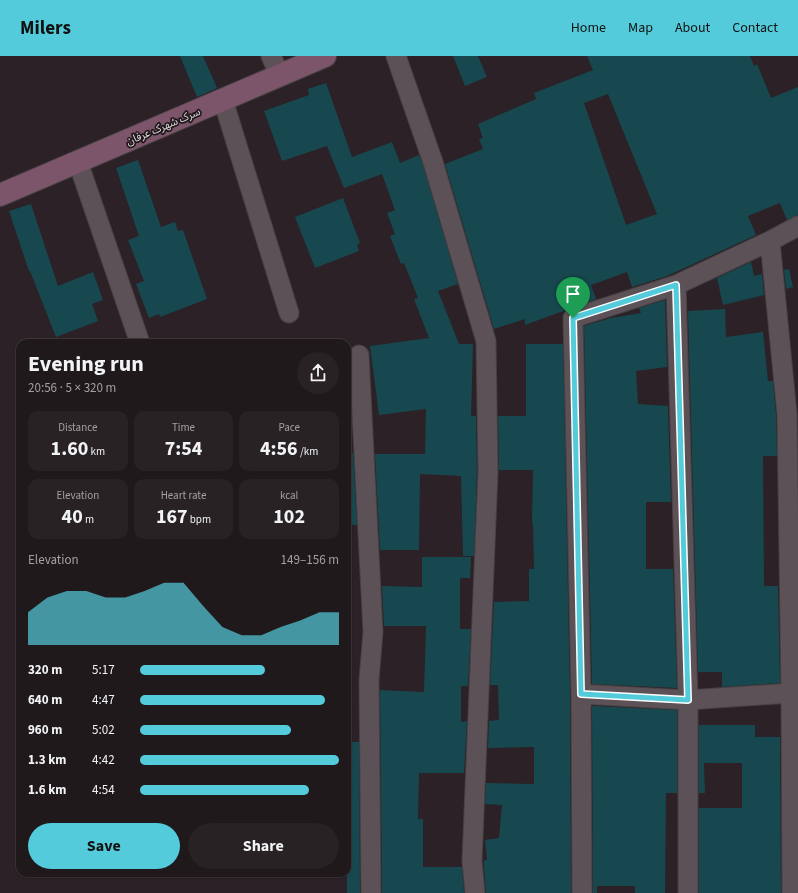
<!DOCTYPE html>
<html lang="en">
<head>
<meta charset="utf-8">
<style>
	:root { --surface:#20191c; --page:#282225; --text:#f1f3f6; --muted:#a2a0a3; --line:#3d383b; --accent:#53cbdb }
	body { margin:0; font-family:"Source Sans 3","Noto Sans Arabic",sans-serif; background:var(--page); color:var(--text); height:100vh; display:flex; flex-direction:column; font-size:15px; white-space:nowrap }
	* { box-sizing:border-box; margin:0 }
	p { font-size:13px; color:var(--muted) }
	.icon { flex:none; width:22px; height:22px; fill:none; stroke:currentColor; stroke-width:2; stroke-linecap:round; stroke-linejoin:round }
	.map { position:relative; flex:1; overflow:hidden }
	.details { position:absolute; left:16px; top:283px; width:335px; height:538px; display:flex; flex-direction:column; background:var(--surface); border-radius:12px; box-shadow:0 1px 3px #0004,0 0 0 1px var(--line) }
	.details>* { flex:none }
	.pin { position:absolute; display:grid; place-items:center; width:34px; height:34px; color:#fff; margin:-41px -17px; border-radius:50% 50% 50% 0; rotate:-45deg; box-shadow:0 0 4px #0007 }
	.pin .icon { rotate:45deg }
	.round { display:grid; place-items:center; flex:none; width:42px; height:42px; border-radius:21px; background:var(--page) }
	.overview { display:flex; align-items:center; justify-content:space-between; height:68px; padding:0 12px }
	h1 { font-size:22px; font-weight:700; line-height:30px }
	.metrics { display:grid; grid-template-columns:repeat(3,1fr); gap:6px; height:68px; padding:4px 12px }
	.metrics div { display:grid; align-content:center; border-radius:10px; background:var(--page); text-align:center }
	.metrics b { font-size:20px; font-weight:700 }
	.metrics small { font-size:11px; font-weight:400 }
	.metrics p { font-size:11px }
	.chart { height:112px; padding:8px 12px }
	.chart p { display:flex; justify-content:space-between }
	.chart svg { width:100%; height:72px; margin-top:4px; fill:var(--accent); opacity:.7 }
	.primary-button { display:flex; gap:8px; margin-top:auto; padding:8px 12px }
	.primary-button a { flex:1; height:46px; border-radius:24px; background:var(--accent); color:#111; font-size:16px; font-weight:700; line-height:46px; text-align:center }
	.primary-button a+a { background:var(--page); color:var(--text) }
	ul { padding:0 12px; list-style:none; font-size:13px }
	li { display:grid; grid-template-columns:64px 48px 1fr; align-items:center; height:30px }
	li i { height:10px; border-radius:5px; background:var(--accent) }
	header { display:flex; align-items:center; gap:24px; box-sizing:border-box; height:56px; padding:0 20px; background:var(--accent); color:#111 }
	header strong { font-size:19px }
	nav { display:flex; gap:22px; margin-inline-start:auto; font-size:14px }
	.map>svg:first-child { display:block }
</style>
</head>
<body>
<header>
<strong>Milers</strong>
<nav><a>Home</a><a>Map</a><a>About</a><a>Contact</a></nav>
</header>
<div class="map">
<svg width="798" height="837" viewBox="0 0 798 837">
	<rect width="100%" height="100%" fill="#2b2126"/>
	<path fill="#17484f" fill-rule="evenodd" d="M180 0H203L217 32 197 41Z
		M453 0H478L487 21 465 30Z
		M587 0H750L754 10 757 8 771 42 798 31V159L787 164 780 147 748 160 756 179 667 220 632 231 627 216 591 229 596 243 525 269V263L494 273 445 108 483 93 479 83 483 82 478 68 536 43 534 37 593 14ZM608 38 657 158 626 169 584 47Z
		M326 27 352 101 392 86 400 107 419 99 423 109 458 228 438 235 459 288H473L471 360H476L477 416 474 500H463L461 420 420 418 419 494H380L375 398H425L426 353 379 359 370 290 429 282 414 243 418 242 404 207 401 208 390 180 395 178 387 157 395 154 382 118 344 132 327 90 282 105 264 55 309 39 308 33Z
		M138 104 161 171 175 166 178 175 183 174 207 243 160 261 159 258 149 262 136 228 144 225 128 184 139 180 116 112Z
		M343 142 360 187 357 189 359 195 315 212 295 161Z
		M31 148 58 230 93 216 103 244 92 248 98 265 56 281 30 215H29L9 155Z
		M751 206 754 220 762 218 764 239 723 249 717 222Z
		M789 213 793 231 786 233 784 214Z
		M665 244 667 311 636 315 638 348 668 350 671 446H646V513H673L677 632 592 628 584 270 611 262 641 257 639 252Z
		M725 253 726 281 763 276 768 325H773L776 359 777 400H763L764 530H778L780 627 722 631V616H698L688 255Z
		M526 288H563L570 638 571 837H486L484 811V804H487L485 784 499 782 502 749 485 748 486 727 534 728V691L488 692 489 665 499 664 498 629H490L494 546 529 545V513H534L533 467H532L533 414H499L498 360H526Z
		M347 397H353L357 469H347Z
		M422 501H471L470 522H460V573H471L468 630H461V666L467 665 464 717H419L418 763H423V811H462L464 837H382L380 634 424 636 426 570H384L382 530 422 531Z
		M592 650 677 654V737H666L665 837H635V830H597V837H593Z
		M699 669H755V681H780L781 837H699V752H742V707H704L705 737H699Z
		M347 686H359L360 837H347Z"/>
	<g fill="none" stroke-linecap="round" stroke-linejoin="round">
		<defs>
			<path id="street" d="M271 0 280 20
				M396 0 433 106 486 285 488 416 472 805 475 837
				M223 44 289 257
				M78 106 140 287
				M798 170 770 185 787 358 791 637 798 638
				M770 185 676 229 688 644 791 637 792 837
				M676 229 573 262 581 638 688 644V837
				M359 299 373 576 369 624 371 837
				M581 638 582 837"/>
			<path id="secondary" d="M0 139 325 0"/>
		</defs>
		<use href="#street" stroke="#474043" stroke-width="21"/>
		<use href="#secondary" stroke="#474043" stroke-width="24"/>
		<use href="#street" stroke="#5c5156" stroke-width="19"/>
		<use href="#secondary" stroke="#7c556a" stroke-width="22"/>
	</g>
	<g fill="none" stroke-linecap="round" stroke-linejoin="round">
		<defs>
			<path id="route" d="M676 229 688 644 581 638 573 262Z"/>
		</defs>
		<use href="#route" stroke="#fff" stroke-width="8"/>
		<use href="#route" stroke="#53cbdb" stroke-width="5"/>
	</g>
	<g text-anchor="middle" stroke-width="3.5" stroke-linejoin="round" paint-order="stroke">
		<g font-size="11" fill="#dbd5d8" stroke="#21181c">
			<text transform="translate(163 70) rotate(-23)" y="4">سرک شهرک عرفان</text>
		</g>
	</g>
</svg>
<div class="pin" style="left:573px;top:262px;background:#1e9e55"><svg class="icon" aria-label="arrive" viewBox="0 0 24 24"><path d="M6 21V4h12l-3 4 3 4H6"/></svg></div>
<section class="details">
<div class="overview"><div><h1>Evening run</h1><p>20:56 · 5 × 320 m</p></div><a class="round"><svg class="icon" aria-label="share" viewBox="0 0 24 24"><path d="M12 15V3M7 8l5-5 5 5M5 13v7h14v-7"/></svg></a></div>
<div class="metrics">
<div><p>Distance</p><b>1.60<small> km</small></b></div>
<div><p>Time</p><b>7:54</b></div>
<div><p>Pace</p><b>4:56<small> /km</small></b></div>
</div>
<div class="metrics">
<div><p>Elevation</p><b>40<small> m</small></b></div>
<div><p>Heart rate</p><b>167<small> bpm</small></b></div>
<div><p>kcal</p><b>102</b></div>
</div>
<div class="chart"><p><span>Elevation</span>149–156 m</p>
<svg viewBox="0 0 160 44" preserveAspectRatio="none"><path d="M0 44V24L10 15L20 11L30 11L40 15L50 15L60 11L70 6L80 6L90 20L100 33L110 38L120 38L130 33L140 29L150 24L160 24V44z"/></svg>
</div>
<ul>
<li><b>320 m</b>5:17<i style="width:63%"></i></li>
<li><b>640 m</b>4:47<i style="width:93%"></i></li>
<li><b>960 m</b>5:02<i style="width:76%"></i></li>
<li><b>1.3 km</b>4:42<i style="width:100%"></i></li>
<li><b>1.6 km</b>4:54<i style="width:85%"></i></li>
</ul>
<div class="primary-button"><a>Save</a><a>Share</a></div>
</section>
</div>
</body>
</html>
